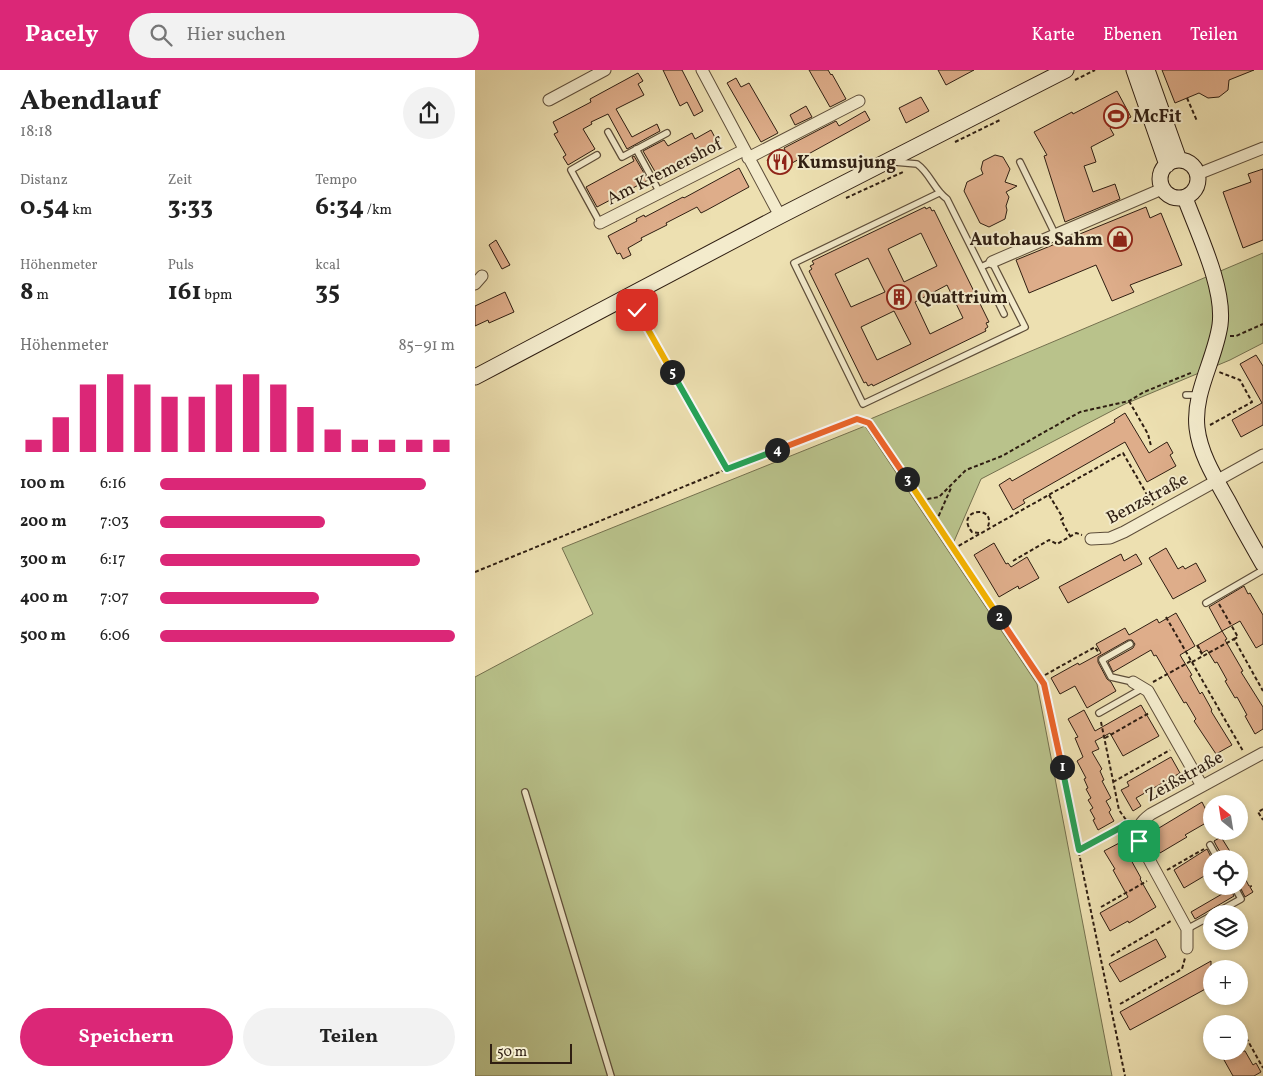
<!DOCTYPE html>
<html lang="de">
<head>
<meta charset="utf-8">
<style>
	:root { --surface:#fff; --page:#f2f2f2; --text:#222; --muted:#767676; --accent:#db2777 }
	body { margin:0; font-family:Vollkorn,serif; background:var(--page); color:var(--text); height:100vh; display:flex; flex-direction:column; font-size:19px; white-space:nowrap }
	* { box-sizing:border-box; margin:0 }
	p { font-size:16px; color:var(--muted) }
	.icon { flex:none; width:28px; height:28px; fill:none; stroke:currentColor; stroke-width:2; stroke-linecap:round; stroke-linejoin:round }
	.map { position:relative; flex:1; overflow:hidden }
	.drawer { display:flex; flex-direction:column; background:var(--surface); width:475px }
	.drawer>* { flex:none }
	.needle { width:32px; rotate:330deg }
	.fabs { position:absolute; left:728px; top:725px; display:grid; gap:10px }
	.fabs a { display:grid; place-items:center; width:45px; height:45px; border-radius:50%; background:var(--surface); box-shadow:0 2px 8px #0003; font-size:25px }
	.scale { position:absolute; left:15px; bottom:12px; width:82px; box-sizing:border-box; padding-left:5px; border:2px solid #2f1e12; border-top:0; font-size:14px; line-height:18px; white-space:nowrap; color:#2f1e12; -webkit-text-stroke:4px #f3ebcc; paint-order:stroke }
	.pin { position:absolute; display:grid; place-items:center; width:42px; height:42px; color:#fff; margin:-21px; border-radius:10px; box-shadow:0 2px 8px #0006 }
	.km { position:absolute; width:25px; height:25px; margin:-12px; border-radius:50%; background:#222; color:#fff; font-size:14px; line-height:25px; text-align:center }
	.round { display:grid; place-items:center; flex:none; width:52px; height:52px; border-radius:26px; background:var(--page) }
	.head { display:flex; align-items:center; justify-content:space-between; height:85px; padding:0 20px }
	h1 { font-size:28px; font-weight:700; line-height:38px }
	.figures { display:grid; grid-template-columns:repeat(3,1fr); gap:8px; height:85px; padding:5px 20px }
	.figures div { display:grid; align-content:center }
	.figures b { font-size:25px; font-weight:700 }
	.figures small { font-size:14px; font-weight:400 }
	.figures p { font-size:14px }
	.chart { height:140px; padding:10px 20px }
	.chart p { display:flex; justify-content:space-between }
	.chart svg { width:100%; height:90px; margin-top:5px; stroke:var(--accent); stroke-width:6 }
	.action { display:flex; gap:10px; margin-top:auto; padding:10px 20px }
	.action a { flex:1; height:58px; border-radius:30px; background:var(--accent); color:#fff; font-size:20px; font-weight:700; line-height:58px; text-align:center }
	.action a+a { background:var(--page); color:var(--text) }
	ul { padding:0 20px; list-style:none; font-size:16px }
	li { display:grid; grid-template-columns:80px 60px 1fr; align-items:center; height:38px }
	li i { height:12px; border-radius:6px; background:var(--accent) }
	header { display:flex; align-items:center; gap:30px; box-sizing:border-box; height:70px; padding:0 25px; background:var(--accent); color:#fff }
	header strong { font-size:24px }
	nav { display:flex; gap:28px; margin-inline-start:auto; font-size:18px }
	.search { width:350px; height:45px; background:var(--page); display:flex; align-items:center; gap:12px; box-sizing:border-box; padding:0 18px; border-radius:28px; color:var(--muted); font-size:19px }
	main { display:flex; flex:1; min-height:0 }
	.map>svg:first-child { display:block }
</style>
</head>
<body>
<header>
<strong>Pacely</strong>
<div class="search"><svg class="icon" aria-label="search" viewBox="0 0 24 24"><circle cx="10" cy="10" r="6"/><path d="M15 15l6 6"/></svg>Hier suchen</div>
<nav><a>Karte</a><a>Ebenen</a><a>Teilen</a></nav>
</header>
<main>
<section class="drawer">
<div class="head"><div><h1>Abendlauf</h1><p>18:18</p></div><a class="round"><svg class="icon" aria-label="share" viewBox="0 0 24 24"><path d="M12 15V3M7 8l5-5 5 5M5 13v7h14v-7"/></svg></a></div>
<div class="figures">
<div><p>Distanz</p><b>0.54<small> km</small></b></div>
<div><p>Zeit</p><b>3:33</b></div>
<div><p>Tempo</p><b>6:34<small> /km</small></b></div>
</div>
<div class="figures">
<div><p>Höhenmeter</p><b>8<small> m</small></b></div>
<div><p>Puls</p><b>161<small> bpm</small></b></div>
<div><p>kcal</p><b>35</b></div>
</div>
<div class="chart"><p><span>Höhenmeter</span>85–91 m</p>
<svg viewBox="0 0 160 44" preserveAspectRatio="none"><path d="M5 44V38M15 44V27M25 44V11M35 44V6M45 44V11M55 44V17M65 44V17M75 44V11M85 44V6M95 44V11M105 44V22M115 44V33M125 44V38M135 44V38M145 44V38M155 44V38"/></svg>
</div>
<ul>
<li><b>100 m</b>6:16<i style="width:90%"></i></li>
<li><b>200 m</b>7:03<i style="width:56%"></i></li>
<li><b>300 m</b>6:17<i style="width:88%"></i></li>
<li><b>400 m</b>7:07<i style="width:54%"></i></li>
<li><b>500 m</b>6:06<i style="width:100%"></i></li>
</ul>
<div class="action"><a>Speichern</a><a>Teilen</a></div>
</section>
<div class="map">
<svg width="788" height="1006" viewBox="0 0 788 1006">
	<rect width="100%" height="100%" fill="#ede0b1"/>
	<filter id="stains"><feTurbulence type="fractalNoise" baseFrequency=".004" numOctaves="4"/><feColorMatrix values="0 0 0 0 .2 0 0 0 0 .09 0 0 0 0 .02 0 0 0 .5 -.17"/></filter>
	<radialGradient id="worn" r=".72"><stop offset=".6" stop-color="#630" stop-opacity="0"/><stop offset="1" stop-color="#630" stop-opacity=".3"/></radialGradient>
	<path fill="#b9c28b" stroke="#74704e" d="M788 183V273L755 290 650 334 506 409 477 476 393 350Z
		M390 356 562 614 637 1006H0V607L118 544 87 478Z"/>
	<path fill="#dead8a" stroke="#2f1e12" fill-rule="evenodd" d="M188 0H207L228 41 219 46 212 32 205 36Z
		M334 0H353L356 5 357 4 371 29 355 37Z
		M463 0H499L471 15Z
		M687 0H779L754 10 753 20 744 27 733 28 724 23 700 33Z
		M163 3 168 11 163 14 169 25 141 39 157 67 182 54 185 61 152 79 133 44 116 52 117 54 108 59 120 79 93 95 88 87 91 85 79 64 83 62 78 52 116 32 115 29Z
		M261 8 266 17 274 13 303 63 286 72 252 13Z
		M642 21 656 47 635 58 639 65 616 77 621 92 609 96 618 122 640 114 645 129 590 152 569 86 572 85 559 62 597 42 598 44Z
		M446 27 454 41 431 53 424 38Z
		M331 36 337 47 320 55 315 45Z
		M390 41 395 50 299 103 292 90 310 80 309 78 361 51 364 56Z
		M236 60 244 75 182 105 168 81 189 70 193 76 217 63 220 69Z
		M520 85 528 87 535 99 530 112 542 116 531 122 534 127 531 136 532 140 530 149 514 157 505 153 489 121 492 112 508 104 506 99 508 91Z
		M159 86 173 110 122 137 111 117 159 91 157 87Z
		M264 98 274 117 232 140 226 143 222 137 191 153 192 155 166 168 167 170 153 178 156 185 148 189 145 183 142 184 133 166 162 151 161 149 169 145 170 147 208 127 209 128Z
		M788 99V170L768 178 748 122 776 112 773 104Z
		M450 137 451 139 455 137 457 141 459 140 514 252 511 253 513 257 510 259 511 261 398 316 397 314 393 316 391 312 389 313 334 201 337 199 335 196 339 194 337 191ZM446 163 462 196 429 212 413 179ZM393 188 410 222 376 237 360 204ZM472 215 488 248 455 264 440 232ZM419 241 436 274 402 290 386 257Z
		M671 137 675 148 686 143 707 195 655 215 659 222 637 231 621 195 554 223 541 190Z
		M21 170 35 195 27 199 14 175Z
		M30 222 39 242 14 253 13 250 0 256V236Z
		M781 285 788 296V355L766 367 757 350 787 333 765 294Z
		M650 343 674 383 692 372 698 383 695 385 701 396 672 412 650 372 548 430 550 433 538 440 524 415 535 408 537 411 640 352 639 350Z
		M519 473 531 494 533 493 536 497 552 487 564 508 544 519 543 516 524 527 499 485Z
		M691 478 703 499 708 496 710 499 721 493 731 511 698 529 674 488Z
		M646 484 649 491 661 484 667 494 593 533 584 517Z
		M769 516 773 524 775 523 788 545V574L781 578 765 551 747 561 734 537Z
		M701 543 720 576 705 585 717 605 715 606 725 624 727 622 737 640 736 641 757 675 741 684 719 651 721 649 711 632 709 633 681 585 679 586 676 580 638 602 633 592 658 578 660 574 657 570H653L623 587V592L632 609 636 612 641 621 612 638 600 616 585 624 576 608 603 593 604 595 626 583 621 574 650 558 654 565 682 549 684 553Z
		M747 561 752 569 750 570 768 601 766 602 788 637V659L780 664 770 646 772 645 762 627 760 628 750 611 752 610 742 592 740 593 732 580 727 583 723 575Z
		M666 635 684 666 648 686 635 663 620 671 624 679 617 682 627 699 625 701 629 710 627 711 636 728 631 731 636 740 634 742 639 751 623 760 618 750 620 749 615 740 618 738 613 730 616 728 611 719 613 718 609 709 611 708 602 691 608 687 600 668 603 667 593 649 609 640 620 661Z
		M696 687 705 703 661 728 666 736 658 741 646 720 654 716 652 712Z
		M727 732 736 750 710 765 712 767 685 783 674 764Z
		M746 767 756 783 759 789H749L741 775 739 771Z
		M648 771 658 789 656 790 666 808 665 809 681 837 654 853 653 851 635 861 625 843 653 827 638 800 640 799 629 781Z
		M732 779 736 787V802L709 818 699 800Z
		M764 797 774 816H777L775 817 778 822 770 827 764 815Z
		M743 816H754L759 826 720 849 716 842 747 824Z
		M681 869 691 887 645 912 634 894Z
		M736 891V916L655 960 645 942Z
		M744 981H770L778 995 781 993 786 1002 779 1006H758Z"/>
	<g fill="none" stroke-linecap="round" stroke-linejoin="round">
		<defs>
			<path id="lane" d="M133 62 147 87 192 63
				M161 79 185 123
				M122 85 96 100 125 153
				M419 92 442 94C455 103 459 120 472 129L506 197 517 192 550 257 388 334 319 193 464 123
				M545 92 580 164
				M506 197 529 244
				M711 325H724
				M731 533 788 500
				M655 574 627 590 636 607 658 612
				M624 643 668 618
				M50 722 136 1006
				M735 775 743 789
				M739 844 766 829 759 816
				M712 859 736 846"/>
			<path id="street" d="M227 0 305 146
				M74 30 130 0
				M273 88 384 31
				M723 104 788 78
				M125 153 269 80
				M517 192 687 119
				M0 214 7 206
				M616 469 635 468 649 462 788 385
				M658 612 673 621 727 716
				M712 878V859L664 771C661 758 665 752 676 744L788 683"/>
			<path id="secondary" d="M659 0 692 95
				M672 0 704 90
				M685 109a19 19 0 1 1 38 0a19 19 0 1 1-38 0Z
				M710 128C723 163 750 218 745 255 740 290 718 322 722 358 725 384 740 408 753 431 764 452 776 473 788 494
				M0 307 305 146 591 0"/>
		</defs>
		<use href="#lane" stroke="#5e4e3a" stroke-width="8"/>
		<use href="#street" stroke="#5e4e3a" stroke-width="13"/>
		<use href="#secondary" stroke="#2f1e12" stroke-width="17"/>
		<path stroke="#2f1e12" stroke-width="2" stroke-dasharray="4 2.5" stroke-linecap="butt" d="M600 10 620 0
			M712 28 722 51
			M480 72 525 50
			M371 128 428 102
			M160 236 252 399
			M755 266H761L788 254
			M654 331 673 364 676 376
			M735 355 777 332 765 310 744 302
			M574 425 588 448 586 450 595 466
			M446 430 464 427 491 400 527 386 605 342 654 331 669 322 718 302
			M461 452 476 418
			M504 463 497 462C478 439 524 433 512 459
			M478 479 648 383 678 435
			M538 491 574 470 582 474 601 463 607 465
			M0 502 252 399 383 349 395 353 569 614 650 1006
			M744 534 763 567 759 569
			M691 547 768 681
			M722 575 728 586
			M717 592 759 569 788 621
			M570 605 620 577 624 583
			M678 612 716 591
			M626 652 644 740 654 754
			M630 668 674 643
			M638 712 695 680
			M788 739 783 742 788 750
			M604 780 652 754
			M692 800 729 779
			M626 837 672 811
			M636 886 696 851
			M645 934 707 899 710 888
			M768 962 788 998"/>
		<use href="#lane" stroke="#f3ebcc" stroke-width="5.5"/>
		<use href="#street" stroke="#f3ebcc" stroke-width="11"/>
		<use href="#secondary" stroke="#f3ebcc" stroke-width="15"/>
	</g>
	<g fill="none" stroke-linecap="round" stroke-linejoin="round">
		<defs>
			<path id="split-1" d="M587 697 604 780 652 754 663 757 662 763 664 771"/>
			<path id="split-2" d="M524 547 569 614 587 697"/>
			<path id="split-3" d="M432 409 524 547"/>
			<path id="split-4" d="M302 380 382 349 394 353 432 409"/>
			<path id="split-5" d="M197 302 252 399 302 380"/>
			<path id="split-6" d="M162 240 197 302"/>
		</defs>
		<use href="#split-1" stroke="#fff" stroke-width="10"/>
		<use href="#split-2" stroke="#fff" stroke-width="10"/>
		<use href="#split-3" stroke="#fff" stroke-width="10"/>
		<use href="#split-4" stroke="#fff" stroke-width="10"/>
		<use href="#split-5" stroke="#fff" stroke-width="10"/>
		<use href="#split-6" stroke="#fff" stroke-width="10"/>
		<use href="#split-1" stroke="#22a559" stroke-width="6"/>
		<use href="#split-2" stroke="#f0652b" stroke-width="6"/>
		<use href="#split-3" stroke="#f5b400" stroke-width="6"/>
		<use href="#split-4" stroke="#f0652b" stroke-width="6"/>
		<use href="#split-5" stroke="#22a559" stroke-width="6"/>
		<use href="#split-6" stroke="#f5b400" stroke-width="6"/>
	</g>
	<defs>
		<symbol id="stadium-ring" viewBox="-11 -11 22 22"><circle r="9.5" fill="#f3ebcc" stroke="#8f2418" stroke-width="1.5"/><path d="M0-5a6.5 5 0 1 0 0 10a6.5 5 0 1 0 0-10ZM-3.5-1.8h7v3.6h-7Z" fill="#8f2418"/></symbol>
		<symbol id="restaurant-ring" viewBox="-11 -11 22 22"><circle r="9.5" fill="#f3ebcc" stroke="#8f2418" stroke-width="1.5"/><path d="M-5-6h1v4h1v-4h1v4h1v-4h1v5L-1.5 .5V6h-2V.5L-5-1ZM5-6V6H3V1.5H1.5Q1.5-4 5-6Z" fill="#8f2418"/></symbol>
		<symbol id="shop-ring" viewBox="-11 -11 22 22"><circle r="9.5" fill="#f3ebcc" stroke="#8f2418" stroke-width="1.5"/><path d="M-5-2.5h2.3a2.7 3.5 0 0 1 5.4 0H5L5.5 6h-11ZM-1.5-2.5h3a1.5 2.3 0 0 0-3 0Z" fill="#8f2418"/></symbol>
		<symbol id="building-ring" viewBox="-11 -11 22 22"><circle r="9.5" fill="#f3ebcc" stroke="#8f2418" stroke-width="1.5"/><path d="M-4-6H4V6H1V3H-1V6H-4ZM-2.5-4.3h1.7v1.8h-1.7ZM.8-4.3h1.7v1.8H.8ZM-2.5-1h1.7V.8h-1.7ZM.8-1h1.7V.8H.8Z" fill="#8f2418"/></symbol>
	</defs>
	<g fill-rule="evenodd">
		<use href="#stadium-ring" x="627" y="32" width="28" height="28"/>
		<use href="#restaurant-ring" x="291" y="78" width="28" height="28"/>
		<use href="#shop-ring" x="631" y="155" width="28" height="28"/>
		<use href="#building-ring" x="410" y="213" width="28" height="28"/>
	</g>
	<g text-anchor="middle" stroke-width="4" stroke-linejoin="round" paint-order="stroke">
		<g font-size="18" font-weight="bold" fill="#2f1e12" stroke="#f3ebcc" text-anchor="start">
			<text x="658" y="52">McFit</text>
			<text x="322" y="98">Kumsujung</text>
			<text x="628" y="175" text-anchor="end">Autohaus Sahm</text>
			<text x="442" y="233">Quattrium</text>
		</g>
		<g font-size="18" fill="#2f1e12" stroke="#f3ebcc">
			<text transform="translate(189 101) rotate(-27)" y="6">Am Kremershof</text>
			<text transform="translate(672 428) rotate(-28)" y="6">Benzstraße</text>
			<text transform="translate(709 706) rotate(-29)" y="6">Zeißstraße</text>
		</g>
	</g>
	<rect width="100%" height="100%" filter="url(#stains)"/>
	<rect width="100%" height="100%" fill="url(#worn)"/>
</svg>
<div class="fabs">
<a><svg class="needle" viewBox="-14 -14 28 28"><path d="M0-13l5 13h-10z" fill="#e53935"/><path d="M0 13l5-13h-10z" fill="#767676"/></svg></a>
<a><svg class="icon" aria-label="locate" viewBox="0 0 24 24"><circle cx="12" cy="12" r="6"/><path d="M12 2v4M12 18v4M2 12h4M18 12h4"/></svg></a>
<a><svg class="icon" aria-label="layers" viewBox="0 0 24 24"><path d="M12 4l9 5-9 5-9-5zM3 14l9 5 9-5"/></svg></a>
<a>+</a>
<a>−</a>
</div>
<div class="scale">50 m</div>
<div class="pin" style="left:664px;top:771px;background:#1e9e55"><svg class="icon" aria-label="arrive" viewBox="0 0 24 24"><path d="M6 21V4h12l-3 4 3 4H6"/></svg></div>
<div class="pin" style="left:162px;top:240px;background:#d93025"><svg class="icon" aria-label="check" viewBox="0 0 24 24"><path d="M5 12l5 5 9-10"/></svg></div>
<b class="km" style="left:587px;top:697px">1</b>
<b class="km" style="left:524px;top:547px">2</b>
<b class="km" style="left:432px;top:409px">3</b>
<b class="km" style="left:302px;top:380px">4</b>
<b class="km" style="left:197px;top:302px">5</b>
</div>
</main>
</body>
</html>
